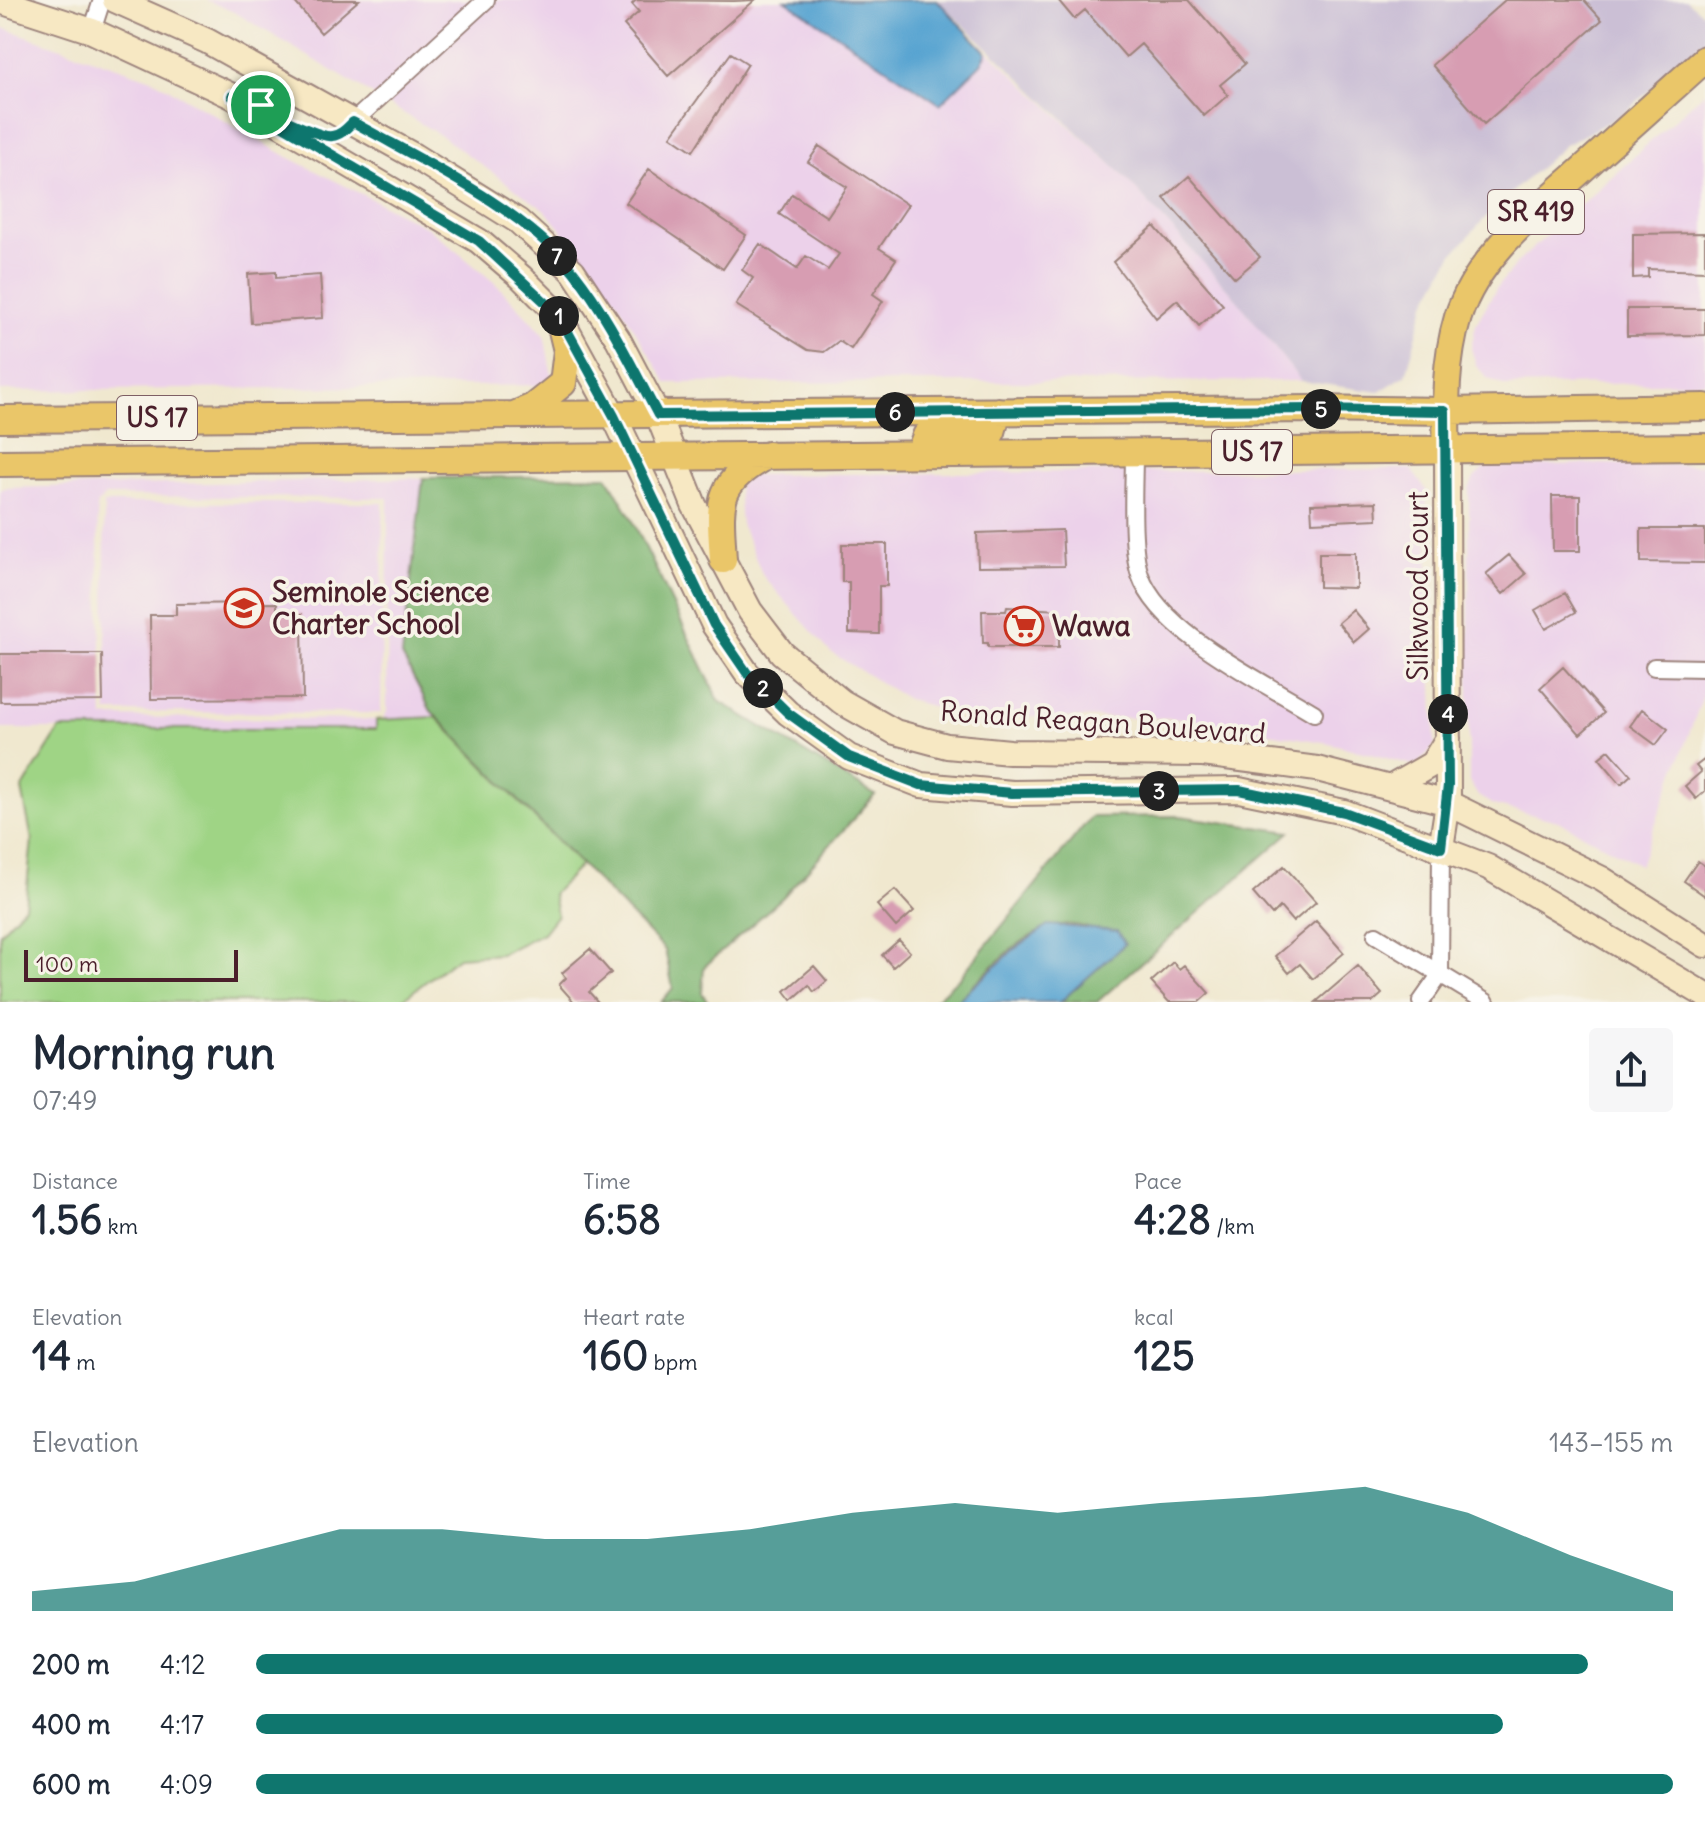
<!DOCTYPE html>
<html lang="en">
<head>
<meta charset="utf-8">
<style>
	:root { --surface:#fff; --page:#f6f6f7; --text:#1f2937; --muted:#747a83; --accent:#0f766e }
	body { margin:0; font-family:Delius,sans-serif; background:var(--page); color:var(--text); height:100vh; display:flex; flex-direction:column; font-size:30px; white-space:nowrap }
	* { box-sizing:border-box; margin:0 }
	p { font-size:26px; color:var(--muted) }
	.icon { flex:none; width:44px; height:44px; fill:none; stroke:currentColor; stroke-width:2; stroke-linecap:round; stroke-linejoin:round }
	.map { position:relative; height:1002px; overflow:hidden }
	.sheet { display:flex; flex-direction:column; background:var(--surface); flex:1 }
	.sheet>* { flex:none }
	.scale { position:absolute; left:24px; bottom:20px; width:214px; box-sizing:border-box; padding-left:8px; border:4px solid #4a1f2b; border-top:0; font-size:22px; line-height:28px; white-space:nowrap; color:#4a1f2b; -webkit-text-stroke:6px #f7f3e8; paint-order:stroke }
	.pin { position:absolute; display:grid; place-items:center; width:68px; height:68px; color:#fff; margin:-34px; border:4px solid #fff; border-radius:50%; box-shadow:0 2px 8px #0007 }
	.km { position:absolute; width:40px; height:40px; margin:-20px; border-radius:50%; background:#222; color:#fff; font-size:22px; line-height:40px; text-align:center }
	.round { display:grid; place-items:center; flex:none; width:84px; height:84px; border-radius:8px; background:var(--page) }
	.summary { display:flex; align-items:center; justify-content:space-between; height:136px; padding:0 32px }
	h1 { font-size:44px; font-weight:700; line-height:60px }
	.stats { display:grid; grid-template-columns:repeat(3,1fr); gap:12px; height:136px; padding:8px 32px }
	.stats div { display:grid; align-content:center }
	.stats b { font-size:40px; font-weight:700 }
	.stats small { font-size:22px; font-weight:400 }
	.stats p { font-size:22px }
	.chart { height:224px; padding:16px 32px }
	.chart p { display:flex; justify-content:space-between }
	.chart svg { width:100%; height:144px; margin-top:8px; fill:var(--accent); opacity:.7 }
	ul { padding:0 32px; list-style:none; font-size:26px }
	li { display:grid; grid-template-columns:128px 96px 1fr; align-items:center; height:60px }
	li i { height:20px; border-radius:10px; background:var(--accent) }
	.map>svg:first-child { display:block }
</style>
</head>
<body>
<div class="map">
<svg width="1705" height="1002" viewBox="0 0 1705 1002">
	<rect width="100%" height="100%" fill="#f7f3e8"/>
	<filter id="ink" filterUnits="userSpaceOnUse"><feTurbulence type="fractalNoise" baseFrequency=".0125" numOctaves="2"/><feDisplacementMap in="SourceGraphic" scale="16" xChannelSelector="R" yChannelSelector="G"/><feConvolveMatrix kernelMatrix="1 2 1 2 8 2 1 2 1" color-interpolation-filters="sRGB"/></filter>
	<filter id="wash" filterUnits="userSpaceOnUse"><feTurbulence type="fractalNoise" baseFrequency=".006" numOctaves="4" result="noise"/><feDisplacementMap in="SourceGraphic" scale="32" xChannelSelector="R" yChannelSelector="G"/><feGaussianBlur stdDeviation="1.8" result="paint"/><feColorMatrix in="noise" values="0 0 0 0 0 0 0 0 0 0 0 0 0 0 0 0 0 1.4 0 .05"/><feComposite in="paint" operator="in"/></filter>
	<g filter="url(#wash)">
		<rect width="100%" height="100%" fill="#f0e8cf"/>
		<path fill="#ecd1ea" d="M206 0H785L940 104 987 53 967 32 1120 172 1234 296 1301 381 667 383 617 301 546 211 440 135 236 13Z
			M0 27 152 79 286 156 429 228 496 284 544 334 553 382 550 385 0 391Z
			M1705 92V382L1505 386 1487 378 1476 365 1471 348 1476 324 1497 287 1519 261Z
			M1583 464 1705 465V691L1640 865 1558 821 1493 805 1478 796 1469 781V489L1474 478 1485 467Z
			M1411 469 1426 490 1435 745 1416 766 1329 743 1179 718 968 717 909 700 830 652 763 576 741 524 738 486 749 475Z
			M423 478 402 656 436 717 383 719 387 712 388 498 105 496 97 504 103 717 376 720V729H0V491L4 488Z
			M104 503H383L381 713 107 712Z"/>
		<path fill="#cbbfd5" d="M937 0H1686L1705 15V40L1623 114 1565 145 1493 209 1452 255 1425 304 1406 375 1379 392 1301 381 1234 296 1120 172Z"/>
		<path fill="#9fd485" stroke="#747a58" stroke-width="2" d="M436 717 581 865 553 894 557 915 543 933 501 954 458 957 399 1002H0V933L25 906 32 840 22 789 60 729H376V720Z"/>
		<path fill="#7fb672" stroke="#646a4e" stroke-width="2" d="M607 476 631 517 719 701 875 795 783 897 704 967 702 993 708 1002H661L673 988 665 950 431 711 402 656 423 478Z
			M1180 816 1290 832 1097 1002H1060L1125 944C1112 939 1099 931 1085 927 1036 911 989 972 956 1002H933L961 976 1091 817Z"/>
		<path fill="#59a4d1" stroke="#52627e" stroke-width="2" d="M785 0H937L987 53 981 64 940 104Z
			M1049 925 1117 931 1125 944 1060 1002H956L1016 948Z"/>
		<g id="blocks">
			<path fill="#d79db2" d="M293 0H359L321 33Z
				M636 0 734 1 755 0 668 76 624 25 639 12 632 4Z
				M1058 0H1189L1245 64 1220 85 1228 95 1204 116 1141 44 1126 57 1085 10 1074 19Z
				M1505 0H1584L1602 20 1484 124 1432 65Z
				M731 53 748 64 693 151 671 136Z
				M819 146 908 205 879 248 896 259 873 294 883 301 851 349 839 341 824 352 808 350 736 305 753 278 742 270 760 244 797 269 806 256 828 270 839 254 779 214 792 194 827 217 847 187 808 162Z
				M649 169 746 235 723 269 626 203Z
				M1189 176 1260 257 1235 278 1164 198Z
				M1154 226 1223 305 1199 326 1177 300 1156 318 1113 262Z
				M1705 233V271L1648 269V277L1633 278V234Z
				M276 272V278L320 275 323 318 251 323 248 274Z
				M1627 309H1705V335L1627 336Z
				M1552 496H1580V551H1553Z
				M1376 502 1377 519 1312 522 1311 504Z
				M1641 529H1705V563L1641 562Z
				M1062 530 1064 566 978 567 977 533Z
				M842 544H887V586H879V634L849 633V582H842Z
				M1319 553H1356V588L1319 587Z
				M1509 555 1526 574 1503 594 1486 574Z
				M1565 593 1576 612 1546 629 1535 610Z
				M277 603V614H302L303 698 151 699 150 615H176V604Z
				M1007 607 1059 610V647H988V643H983L982 611H1006Z
				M1353 610 1369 629 1354 642 1338 623Z
				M0 654H102L103 701 0 702Z
				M1563 667 1604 713 1580 734 1540 688Z
				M1642 709 1668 729 1656 745 1630 726Z
				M1609 750 1631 775 1621 784 1599 758Z
				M1705 759V791L1696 799 1685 786 1701 772 1696 766Z
				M1698 861 1705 866V896L1684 881Z
				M1284 866 1316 902 1293 922 1280 907 1272 915 1253 893Z
				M895 890 914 911 896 927 877 905Z
				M1316 921 1344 953 1313 979 1300 964 1289 973 1275 956Z
				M899 940 910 952 893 967 882 955Z
				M590 949 611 973 589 992 598 1002H574L559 985 566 978 562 973Z
				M1173 962 1179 969 1184 965 1209 993 1199 1002H1169L1151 982Z
				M814 966 827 981 814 992 809 985 792 1000 785 991Z
				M1358 966 1382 994 1373 1002H1316Z"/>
		</g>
	</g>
	<g filter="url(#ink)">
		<use href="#blocks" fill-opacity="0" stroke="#9d847d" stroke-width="2"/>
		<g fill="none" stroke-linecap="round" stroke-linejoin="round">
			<defs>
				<path id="street" d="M92 31 102 0
					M353 122 486 0
					M1134 452C1134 485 1130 545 1140 575 1160 633 1262 681 1314 713
					M1654 667 1705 668
					M1376 935 1486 1002
					M1421 1002 1440 975 1441 848"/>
				<path id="secondary" d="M115 0 207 41 414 156 518 221 573 271 618 339 658 415 694 505 750 611 782 653 842 702 895 732 947 746 1010 752 1203 754 1317 769 1448 803 1602 879 1705 945
					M0 1 92 31 232 96 479 241 521 277 558 314 614 416 714 625 747 673 788 713 849 757 921 785 1012 793 1239 790 1344 812 1488 867 1705 995
					M1390 788 1432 764 1448 738
					M1441 848 1448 803 1447 451"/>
				<path id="primary" d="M514 415 533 407 563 383 567 351 558 314
					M0 419 1311 409 1445 411 1705 407
					M1447 451C1445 407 1445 360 1458 317 1478 254 1540 208 1587 165 1626 130 1666 94 1705 59
					M919 454 926 436 932 433 992 432 998 411
					M0 463 1705 447
					M723 560C720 504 713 484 768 455"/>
			</defs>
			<use href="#street" stroke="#9d847d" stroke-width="20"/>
			<use href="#secondary" stroke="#9d847d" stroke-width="28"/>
			<use href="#primary" stroke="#9d847d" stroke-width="30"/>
			<use href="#street" stroke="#fff" stroke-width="16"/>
			<use href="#secondary" stroke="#f7e8c3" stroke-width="24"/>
			<use href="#primary" stroke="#eac669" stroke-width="26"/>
		</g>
	</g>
	<g fill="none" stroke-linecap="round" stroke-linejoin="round" filter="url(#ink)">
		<defs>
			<path id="route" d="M232 96C254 103 318 139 332 136 341 135 347 128 353 122 424 162 523 208 574 272 608 315 632 367 658 415L1311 409 1445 411 1448 785 1441 848 1344 812 1239 790 1012 793 921 785 849 757 788 713 747 673 714 625 614 416 558 314 479 241Z"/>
		</defs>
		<use href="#route" stroke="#fff" stroke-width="16"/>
		<use href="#route" stroke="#0f766e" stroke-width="10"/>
	</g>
	<defs>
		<symbol id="school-ring" viewBox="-11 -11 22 22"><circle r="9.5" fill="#f7f3e8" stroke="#c8321e" stroke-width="1.5"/><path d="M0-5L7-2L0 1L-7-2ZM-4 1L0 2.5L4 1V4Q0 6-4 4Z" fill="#c8321e"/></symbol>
		<symbol id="supermarket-ring" viewBox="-11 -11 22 22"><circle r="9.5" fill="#f7f3e8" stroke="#c8321e" stroke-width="1.5"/><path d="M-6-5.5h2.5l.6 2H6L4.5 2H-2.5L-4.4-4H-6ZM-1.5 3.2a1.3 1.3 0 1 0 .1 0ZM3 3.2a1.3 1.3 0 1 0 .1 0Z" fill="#c8321e"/></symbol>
	</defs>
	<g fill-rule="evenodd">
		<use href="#school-ring" x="222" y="586" width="44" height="44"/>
		<use href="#supermarket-ring" x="1002" y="604" width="44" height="44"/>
	</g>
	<g text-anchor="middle" stroke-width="7" stroke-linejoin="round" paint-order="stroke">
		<g fill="#f7f3e8" stroke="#7e5f64" stroke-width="2">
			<rect x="1488" y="190" width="96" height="44" rx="6"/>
			<rect x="117" y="396" width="80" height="44" rx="6"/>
			<rect x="1212" y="430" width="80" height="44" rx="6"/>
		</g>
		<g font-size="26" font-weight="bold" fill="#4a1f2b">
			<text x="1536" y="221">SR 419</text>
			<text x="157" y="427">US 17</text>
			<text x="1252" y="461">US 17</text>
		</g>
		<g font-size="28" fill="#4a1f2b" stroke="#f7f3e8">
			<text transform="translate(1418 586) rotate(-90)" y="10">Silkwood Court</text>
			<text transform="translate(1103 722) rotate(4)" y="10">Ronald Reagan Boulevard</text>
		</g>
		<g font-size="28" font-weight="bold" fill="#4a1f2b" stroke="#f7f3e8" text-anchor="start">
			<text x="272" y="602">Seminole Science<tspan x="272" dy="32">Charter School</tspan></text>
			<text x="1052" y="636">Wawa</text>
		</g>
	</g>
</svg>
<div class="scale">100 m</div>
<div class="pin" style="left:261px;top:105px;background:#1e9e55"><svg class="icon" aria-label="arrive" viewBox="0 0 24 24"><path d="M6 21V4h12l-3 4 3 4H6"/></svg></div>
<b class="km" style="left:559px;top:316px">1</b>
<b class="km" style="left:763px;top:688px">2</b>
<b class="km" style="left:1159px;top:791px">3</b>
<b class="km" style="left:1448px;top:714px">4</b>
<b class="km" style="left:1321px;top:409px">5</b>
<b class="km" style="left:895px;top:412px">6</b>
<b class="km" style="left:557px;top:256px">7</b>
</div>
<section class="sheet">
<div class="summary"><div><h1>Morning run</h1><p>07:49</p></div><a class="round"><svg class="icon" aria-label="share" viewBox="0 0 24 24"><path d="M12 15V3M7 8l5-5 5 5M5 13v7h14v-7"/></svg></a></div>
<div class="stats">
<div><p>Distance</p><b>1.56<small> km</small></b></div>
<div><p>Time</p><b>6:58</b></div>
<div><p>Pace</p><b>4:28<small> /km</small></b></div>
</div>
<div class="stats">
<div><p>Elevation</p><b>14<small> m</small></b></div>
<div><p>Heart rate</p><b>160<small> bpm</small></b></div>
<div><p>kcal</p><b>125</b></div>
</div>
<div class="chart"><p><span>Elevation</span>143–155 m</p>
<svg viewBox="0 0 160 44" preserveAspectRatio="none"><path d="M0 44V38L10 35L20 27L30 19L40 19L50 22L60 22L70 19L80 14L90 11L100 14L110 11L120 9L130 6L140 14L150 27L160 38V44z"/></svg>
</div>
<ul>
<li><b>200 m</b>4:12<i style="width:94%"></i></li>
<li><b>400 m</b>4:17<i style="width:88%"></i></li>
<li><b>600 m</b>4:09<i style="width:100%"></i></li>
</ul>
</section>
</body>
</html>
